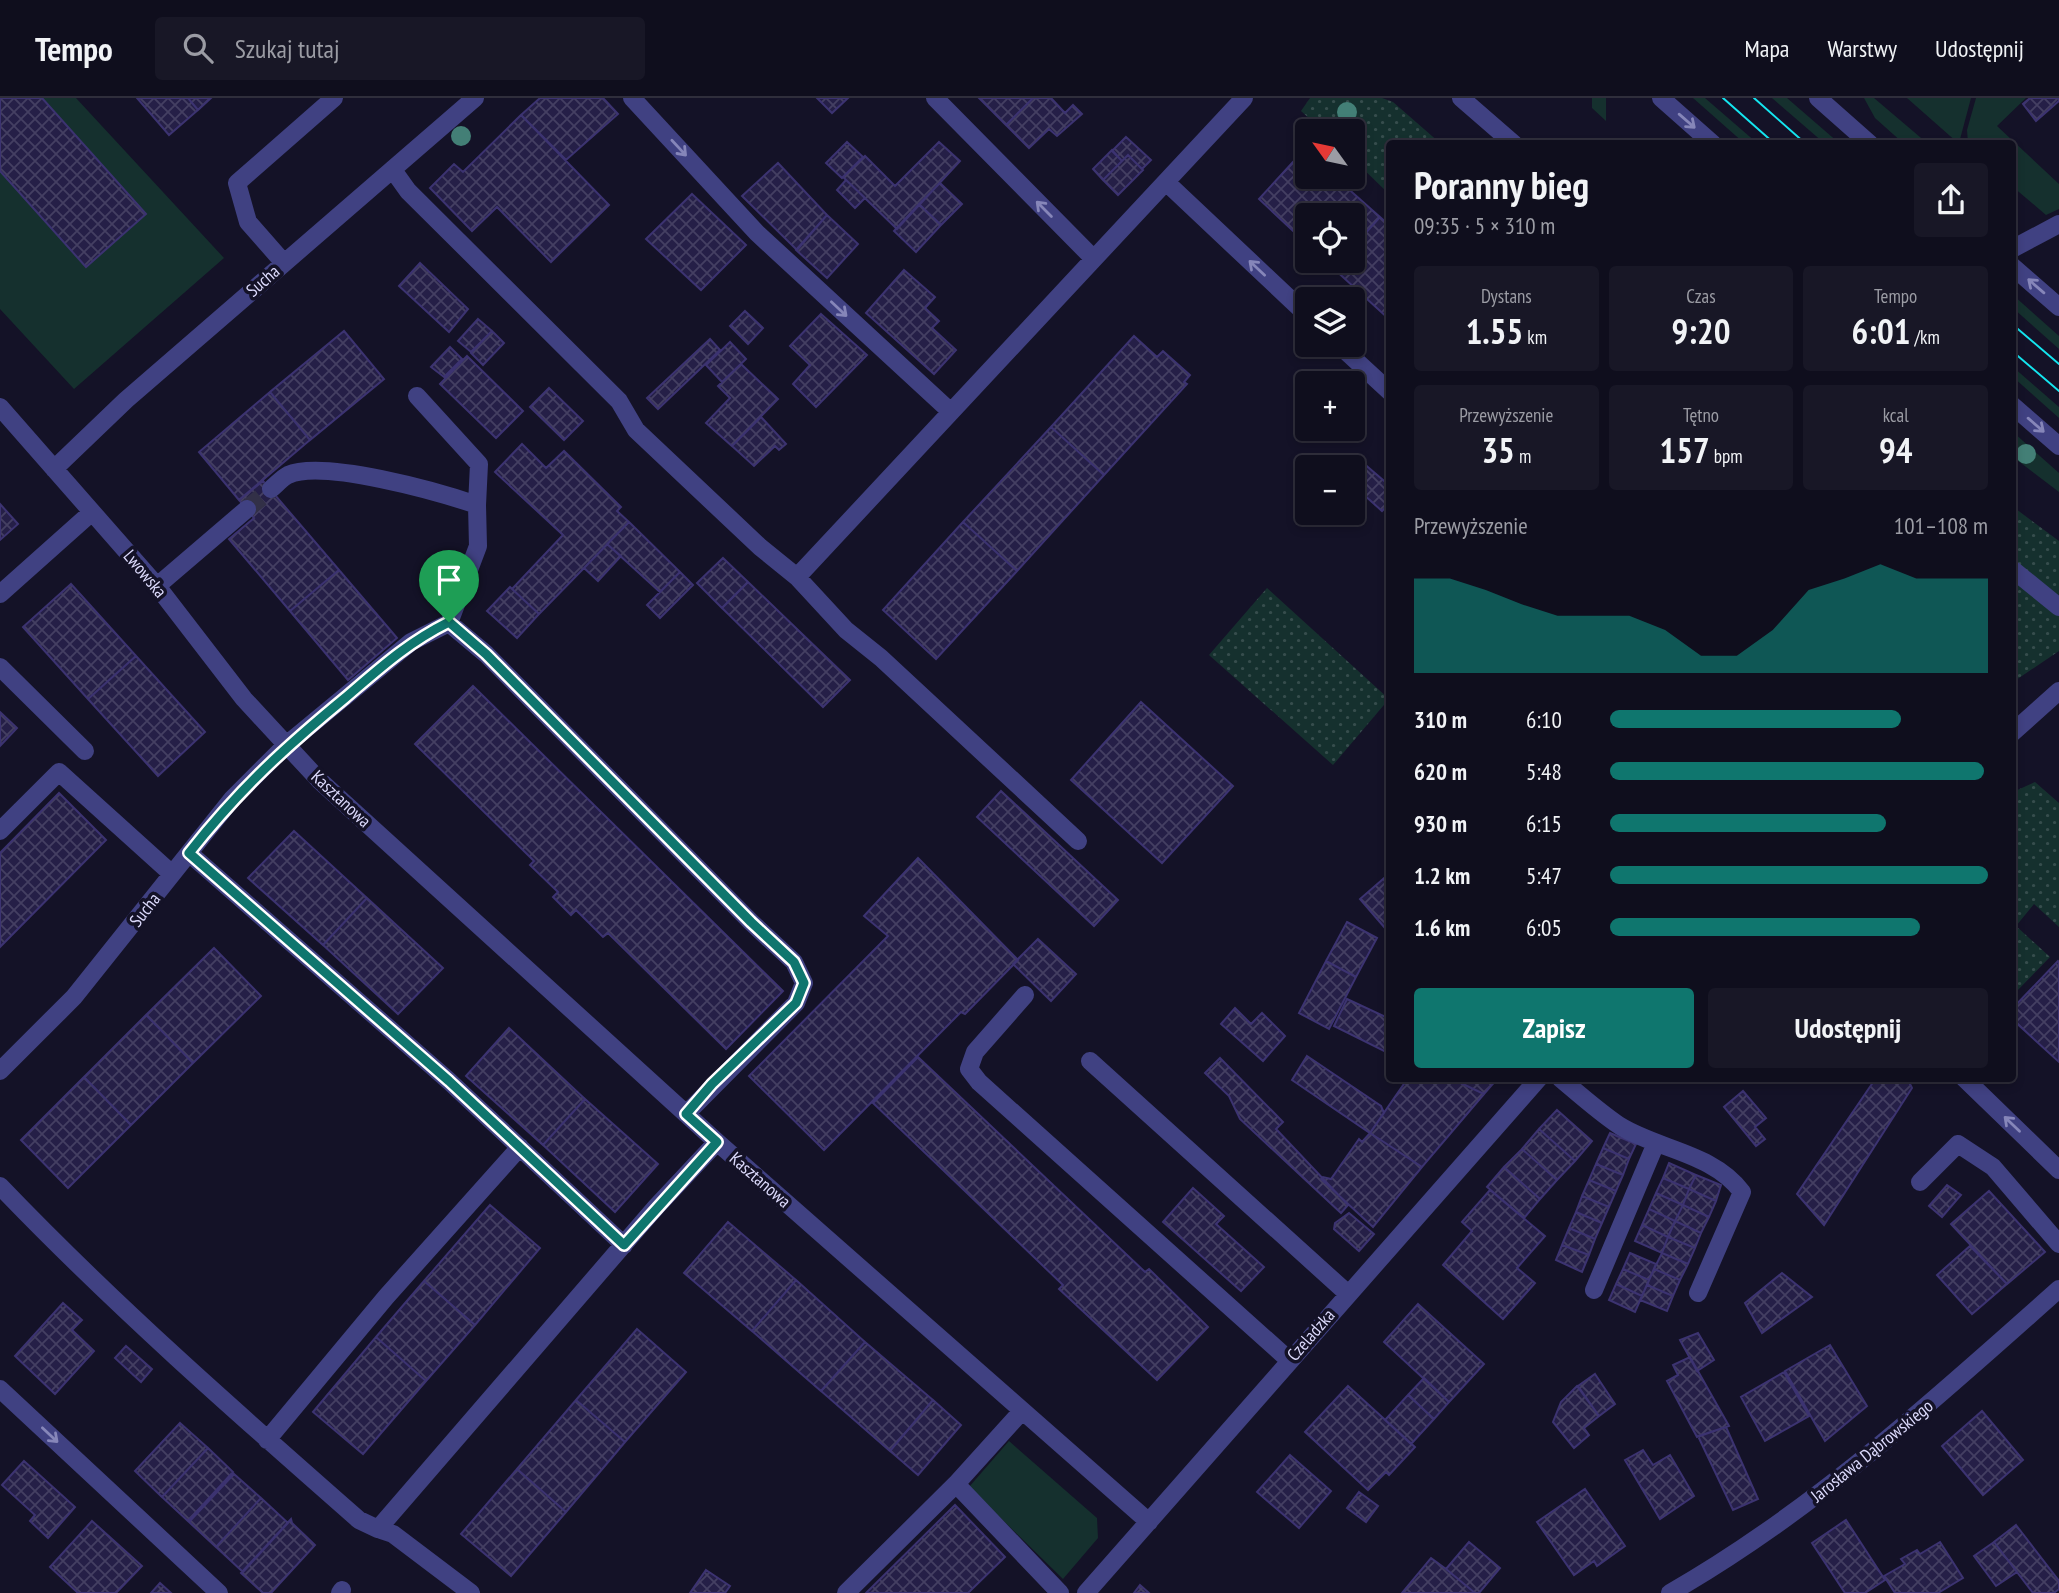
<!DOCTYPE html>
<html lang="pl">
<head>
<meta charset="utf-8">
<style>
	:root { --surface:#0f0e1d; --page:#181726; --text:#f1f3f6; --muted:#9b9ca4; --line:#2f2e3b; --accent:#0f766e }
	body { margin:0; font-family:"PT Sans Narrow",sans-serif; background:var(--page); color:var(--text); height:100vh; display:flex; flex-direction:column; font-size:26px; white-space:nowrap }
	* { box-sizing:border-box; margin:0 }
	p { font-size:23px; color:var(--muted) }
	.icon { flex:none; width:38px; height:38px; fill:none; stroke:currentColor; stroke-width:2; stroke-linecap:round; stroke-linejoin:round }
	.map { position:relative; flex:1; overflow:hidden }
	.panel { position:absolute; left:1386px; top:42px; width:630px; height:942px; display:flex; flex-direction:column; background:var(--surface); border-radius:7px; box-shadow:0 4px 10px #0003,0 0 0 2px var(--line) }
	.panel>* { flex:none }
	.needle { width:46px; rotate:303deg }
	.fabs { position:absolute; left:1295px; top:21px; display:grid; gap:14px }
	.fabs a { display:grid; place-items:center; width:70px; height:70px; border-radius:7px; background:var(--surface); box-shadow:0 4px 10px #0003,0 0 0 2px var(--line); font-size:35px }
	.pin { position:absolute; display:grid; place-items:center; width:60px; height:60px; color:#fff; margin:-72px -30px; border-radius:50% 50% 50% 0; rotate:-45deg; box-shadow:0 0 7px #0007 }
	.pin .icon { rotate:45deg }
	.round { display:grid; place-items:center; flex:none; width:74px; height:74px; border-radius:7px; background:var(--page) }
	.summary { display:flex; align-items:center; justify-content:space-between; height:119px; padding:0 28px }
	h1 { font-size:38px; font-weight:700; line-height:52px }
	.metrics { display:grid; grid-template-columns:repeat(3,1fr); gap:10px; height:119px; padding:7px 28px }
	.metrics div { display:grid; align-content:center; border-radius:7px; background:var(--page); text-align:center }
	.metrics b { font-size:35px; font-weight:700 }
	.metrics small { font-size:19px; font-weight:400 }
	.metrics p { font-size:19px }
	.chart { height:196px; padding:14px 28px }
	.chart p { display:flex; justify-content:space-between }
	.chart svg { width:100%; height:126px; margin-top:7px; fill:var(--accent); opacity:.7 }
	.cta { display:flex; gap:14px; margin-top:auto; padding:14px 28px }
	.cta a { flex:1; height:80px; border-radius:7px; background:var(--accent); color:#fff; font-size:28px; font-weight:700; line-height:80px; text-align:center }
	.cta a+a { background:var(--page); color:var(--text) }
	ul { padding:0 28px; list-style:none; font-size:23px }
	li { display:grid; grid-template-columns:112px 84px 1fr; align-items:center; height:52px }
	li i { height:18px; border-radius:9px; background:var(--accent) }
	header { display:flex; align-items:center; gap:42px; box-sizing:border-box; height:98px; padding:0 35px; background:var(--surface); border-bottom:2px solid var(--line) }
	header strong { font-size:33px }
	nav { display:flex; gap:38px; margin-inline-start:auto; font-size:24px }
	.search { width:490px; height:63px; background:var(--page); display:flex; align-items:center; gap:18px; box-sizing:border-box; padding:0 24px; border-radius:7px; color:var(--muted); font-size:26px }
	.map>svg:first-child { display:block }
</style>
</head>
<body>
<header>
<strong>Tempo</strong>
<div class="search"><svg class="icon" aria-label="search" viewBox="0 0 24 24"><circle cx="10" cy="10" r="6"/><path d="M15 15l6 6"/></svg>Szukaj tutaj</div>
<nav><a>Mapa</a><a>Warstwy</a><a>Udostępnij</a></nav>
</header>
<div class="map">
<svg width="2059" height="1495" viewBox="0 0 2059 1495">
	<defs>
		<pattern id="park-dots" width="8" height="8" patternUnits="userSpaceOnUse" patternTransform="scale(1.75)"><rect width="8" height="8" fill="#15302e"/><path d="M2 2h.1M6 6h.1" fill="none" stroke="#364d4d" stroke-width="1.8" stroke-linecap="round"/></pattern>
		<pattern id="building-cross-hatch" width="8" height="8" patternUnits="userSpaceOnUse" patternTransform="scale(1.75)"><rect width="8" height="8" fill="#251f47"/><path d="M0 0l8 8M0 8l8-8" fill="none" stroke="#443f62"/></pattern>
	</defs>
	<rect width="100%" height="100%" fill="#141227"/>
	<path fill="#15302e" d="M0 0H76L224 160 74 291 0 211Z
		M1592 0H1606V23L1592 10Z
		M1693 0H1705L1757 45H1744Z
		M1772 0H1787L1839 45H1824Z
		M1864 0H1874L1927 45H1903L1875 20Z
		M1907 0H1971L1959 45H1958Z
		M1976 0H2026L1997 28 2059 86V111L2046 117 2013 89 2012 46 1968 45 1967 32Z
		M2013 197 2059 238V251L2013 210Z
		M2013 269 2059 309V320L2013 279Z
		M2013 334 2059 375V394L2013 359Z
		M1009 1343 1097 1420 1098 1440 1063 1481 969 1389Z"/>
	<path fill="url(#park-dots)" d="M1310 0H1382L1393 4 1440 45 1390 46 1389 96 1353 61V33H1323L1301 13Z
		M2012 408 2059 443V553L2013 584Z
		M1267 490 1389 601 1333 667 1209 557Z
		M2035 684 2059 705V829L2034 806 2016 828 2050 859 2013 897V694Z"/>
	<path fill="url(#building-cross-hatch)" stroke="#3c3371" stroke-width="2" d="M0 0H42L146 116 86 169 0 73Z
		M137 0H188L198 12 169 37Z
		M188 0H211L198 12Z
		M540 0H603L618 16 566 62 521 17Z
		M817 0H848L832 15Z
		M979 0H1033L1006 27Z
		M1033 0H1051L1065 15 1073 7 1082 16 1057 38 1049 31 1029 50 1006 27Z
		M2030 0H2059V3L2036 23 2023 6Z
		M521 17 609 107 551 164 497 109 472 133 430 90 454 66 463 74Z
		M1126 39 1151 62 1142 71 1128 57 1122 63 1112 53Z
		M847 44 863 59 842 80 826 65Z
		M939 44 960 63 897 131 843 79 865 58 895 88Z
		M1305 51 1307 79H1335L1380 119 1353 149V117H1307V146L1259 101Z
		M1112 52 1122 63 1103 82 1093 71Z
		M1128 57 1143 72 1118 97 1103 82Z
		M778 65 827 117 797 152 742 98Z
		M846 82 865 100 855 110 837 92Z
		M940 85 962 106 941 127 919 106Z
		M692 96 746 147 701 192 646 141Z
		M919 106 941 127 916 154 894 133Z
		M827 117 858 146 827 180 796 152Z
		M1380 119 1390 128V222L1333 170 1340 163H1353V149Z
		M1325 163H1340L1333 170Z
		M420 165 468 211 449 234 399 188Z
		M904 172 935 199 925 210 939 223 932 230 956 252 934 276 866 215Z
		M745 213 763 230 748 246 730 228Z
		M821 216 867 257 816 309 793 286 810 267 790 248Z
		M478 221 492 233 471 254 458 243Z
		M344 233 384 281 310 342 270 294Z
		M492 233 504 245 483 267 471 255Z
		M1134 238 1157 259 1163 253 1190 277 1184 284 1187 286 1104 377 1051 329Z
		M710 241 720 252 658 311 647 300Z
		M730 244 746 261 722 284 706 267Z
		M450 249 462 261 444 279 431 269Z
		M467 258 523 313 496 340 440 286Z
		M741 266 778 301 732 348 706 325 730 300 718 288Z
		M549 290 583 323 564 342 530 309Z
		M270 294 310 342 239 402 199 354Z
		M761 319 786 346 779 352 775 348 754 368 732 348Z
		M1051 329 1104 377 1017 473 963 424Z
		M522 346 546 370 564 353 621 409 617 413 629 424 539 516 512 491 563 437 495 374Z
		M1362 364 1390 388V405L1382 413 1353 387V375Z
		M263 383 339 472 290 513 229 441 254 420 239 402Z
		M0 406 18 426 0 442Z
		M629 424 680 474 660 494 607 446Z
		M963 424 1017 473 936 561 883 512Z
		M607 446 621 458 598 483 584 470Z
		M723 460 748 484 722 510 697 485Z
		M339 472 397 540 348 582 290 513Z
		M680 474 693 487 660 520 647 507Z
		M748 484 850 582 823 609 722 510Z
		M71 486 136 558 88 601 23 529Z
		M510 489 539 516 517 540 487 513Z
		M136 558 205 634 158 678 88 601Z
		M473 588 783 893 726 951 608 835 603 839 576 812 571 817 553 799 558 794 530 767 534 763 415 646Z
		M1141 604 1233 688 1162 765 1071 682Z
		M0 614 17 630 0 648Z
		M1001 693 1118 802 1094 828 977 719Z
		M59 695 106 742 0 849V755Z
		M294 733 367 800 323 847 248 780Z
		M918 760 1018 862 965 916 961 914 824 1052 749 978 888 838 864 818Z
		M1390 775V826L1385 830 1360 801Z
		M367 800 443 870 398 916 323 847Z
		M1347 824 1377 840 1356 879 1326 863Z
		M1038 841 1076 876 1051 903 1013 866Z
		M214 850 261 898 193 965 146 917Z
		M1326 863 1356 879 1329 931 1299 915Z
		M2058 863 2059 864V964L2012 921V911Z
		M1347 901 1390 921V956L1334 928Z
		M1235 910 1251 926 1262 915 1285 938 1263 963 1221 926Z
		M146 917 193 965 131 1027 84 979Z
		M509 930 585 1001 543 1047 466 978Z
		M1307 958 1381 1008 1384 1015 1370 1035 1292 982Z
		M918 959 1145 1174 1149 1171 1208 1229 1157 1282 1059 1191 1063 1187 873 1005Z
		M1220 960 1283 1024 1276 1031 1348 1107 1341 1115 1240 1021 1229 998 1205 975Z
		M84 979 131 1027 68 1090 21 1042Z
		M1408 980H1450L1484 996 1422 1069 1370 1035Z
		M1450 980H1498L1484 996Z
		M1876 980H1907L1912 990 1824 1127 1797 1096Z
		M1743 993 1766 1020 1755 1029 1765 1041 1756 1048 1724 1009Z
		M585 1001 658 1066 615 1114 543 1047Z
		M1557 1012 1592 1043 1575 1063 1539 1031Z
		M1539 1031 1575 1063 1557 1082 1522 1051Z
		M1370 1035 1422 1069 1373 1129 1321 1081 1323 1079 1331 1081 1359 1041 1362 1044Z
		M1610 1035 1636 1046 1629 1061 1603 1050Z
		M1603 1050 1629 1061 1623 1077 1596 1066Z
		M1522 1051 1557 1082 1540 1101 1504 1069Z
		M1669 1065 1696 1077 1689 1091 1663 1080Z
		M1596 1066 1623 1077 1616 1093 1589 1082Z
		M1504 1069 1540 1101 1524 1120 1487 1089Z
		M1696 1077 1721 1087 1716 1103 1689 1091Z
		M1663 1080 1689 1091 1683 1107 1656 1095Z
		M1589 1082 1616 1093 1609 1109 1582 1098Z
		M1947 1087 1961 1097 1942 1119 1929 1108Z
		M1193 1090 1224 1118 1216 1126 1264 1169 1241 1193 1163 1124Z
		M1689 1091 1716 1103 1709 1119 1683 1107Z
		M1490 1092 1545 1138 1517 1170 1535 1185 1503 1221 1443 1167 1472 1133 1462 1124Z
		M1989 1093 2045 1154 2007 1186 1951 1126Z
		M1656 1095 1683 1107 1675 1123 1649 1111Z
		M1582 1098 1609 1109 1602 1125 1576 1114Z
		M490 1107 540 1150 475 1227 424 1183Z
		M1683 1107 1709 1119 1701 1135 1675 1123Z
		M1649 1111 1675 1123 1668 1139 1642 1127Z
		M1576 1114 1602 1125 1595 1141 1569 1130Z
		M1349 1115 1374 1136 1359 1153 1334 1131 1335 1125Z
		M1675 1123 1701 1135 1695 1150 1668 1139Z
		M728 1124 796 1182 752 1233 684 1175Z
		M1642 1127 1668 1139 1662 1155 1635 1143Z
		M1569 1130 1595 1141 1589 1157 1562 1147Z
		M1668 1139 1695 1150 1688 1166 1662 1155Z
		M1562 1147 1589 1157 1582 1174 1556 1162Z
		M1970 1148 2007 1186 1972 1216 1937 1177Z
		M1630 1155 1656 1166 1649 1182 1623 1171Z
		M1662 1155 1688 1166 1680 1182 1654 1171Z
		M1623 1171 1649 1182 1642 1198 1616 1186Z
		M1654 1171 1680 1182 1673 1198 1647 1187Z
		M1782 1175 1812 1199 1762 1235 1745 1205Z
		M796 1182 865 1244 821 1293 752 1233Z
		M424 1183 475 1227 426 1283 376 1239Z
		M1616 1186 1642 1198 1635 1214 1609 1202Z
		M1647 1187 1673 1198 1667 1213 1640 1202Z
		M63 1205 82 1222 72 1232 94 1253 55 1296 15 1258Z
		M1418 1206 1484 1266 1449 1304 1384 1244Z
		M637 1231 686 1274 625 1344 576 1302Z
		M1698 1235 1714 1262 1697 1273 1680 1242Z
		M376 1239 426 1283 363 1356 313 1314Z
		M865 1244 933 1302 890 1353 821 1293Z
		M1830 1247 1867 1308 1825 1343 1785 1273Z
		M126 1248 152 1271 141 1284 115 1260Z
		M1690 1259 1729 1328 1697 1339 1667 1283 1678 1277 1673 1267Z
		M1784 1274 1809 1318 1765 1343 1741 1299Z
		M1595 1276 1615 1306 1599 1318 1578 1288Z
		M1424 1280 1449 1304 1434 1321 1408 1297Z
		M1348 1288 1415 1349 1389 1377 1386 1374 1368 1392 1305 1334Z
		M1577 1288 1599 1318 1584 1330 1589 1337 1574 1350 1553 1324 1561 1304Z
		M1408 1297 1434 1321 1411 1346 1385 1322Z
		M576 1302 625 1344 566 1414 517 1371Z
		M933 1302 961 1327 918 1377 890 1353Z
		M1982 1313 2023 1362 1983 1397 1942 1348Z
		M180 1325 208 1350 162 1399 135 1373Z
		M1726 1329 1758 1401 1733 1412 1698 1338Z
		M208 1350 233 1374 188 1423 162 1399Z
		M1643 1352 1653 1367 1670 1357 1694 1398 1660 1421 1625 1362Z
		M1290 1357 1331 1393 1299 1430 1257 1394Z
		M24 1363 75 1409 48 1440 30 1423 35 1417 2 1387Z
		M517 1371 566 1414 511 1478 461 1436Z
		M234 1376 261 1400 216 1449 189 1424Z
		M1585 1391 1625 1448 1597 1468 1594 1463 1574 1477 1537 1424Z
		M1359 1394 1378 1408 1366 1424 1347 1410Z
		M261 1400 288 1425 243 1474 216 1449Z
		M955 1407 1005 1459 968 1495H866Z
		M291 1421 292 1425 315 1447 271 1495H263L241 1475Z
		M1846 1422 1885 1482 1865 1495H1845L1812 1445Z
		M92 1423 142 1468 116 1495H78L50 1469Z
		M2016 1427 2059 1483V1491L2054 1495H2033L1994 1444Z
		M1469 1444 1500 1470 1479 1495H1475L1446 1471Z
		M1940 1444 1963 1480 1938 1495H1895L1884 1478 1905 1466 1901 1461 1917 1452 1920 1456Z
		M1994 1444 2017 1474 1996 1488 1974 1458Z
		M1431 1460 1446 1471 1475 1495H1402Z
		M706 1472 730 1488 725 1495H690Z
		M160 1485 171 1495H151Z
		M1140 1487 1149 1495H1134Z"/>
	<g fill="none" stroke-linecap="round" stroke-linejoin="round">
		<path stroke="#323047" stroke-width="18" stroke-dasharray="18 9" stroke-linecap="butt" d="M247 411 271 391"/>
		<path stroke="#404182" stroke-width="18" d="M632 0 757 135 951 314
			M935 0 1092 159
			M1461 0 1514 46
			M1661 0 1713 46
			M1818 0 1870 46
			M393 72 408 93 619 303 636 332 760 449 797 479 1244 0
			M1167 85 1307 217
			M2012 151 2059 126
			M284 165 248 124 237 85 334 0
			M2012 168 2059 209
			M1339 247 1390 294
			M417 298 479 366 477 407
			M2012 307 2059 348
			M0 309 157 488 244 601 319 682 717 1044 1149 1424
			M54 371 126 302 475 0
			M2012 471 2059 509
			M797 479 846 532 881 560 1078 743
			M157 488 247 411
			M0 496 92 414
			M449 525 486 556 751 824 794 864 804 885 796 905 686 1016
			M0 569 85 653
			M2012 635 2059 593
			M0 733 59 674 172 776
			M189 755 449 983 624 1147
			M1025 897 975 954 969 971 979 984 1289 1262
			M1090 963 1347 1195
			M0 973 74 899 232 701 285 648 411 544 449 525 478 448 477 407C439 394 323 361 288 377 282 380 276 387 271 391
			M1560 980C1579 996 1599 1014 1620 1028 1659 1052 1713 1055 1742 1094L1698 1195
			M1964 980 2059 1072
			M1920 1084 1958 1046 1993 1069 2059 1146
			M0 1088C113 1206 236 1314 359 1422L378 1431 656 1109 717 1044
			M1594 1192 1656 1045
			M0 1291 219 1495
			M267 1342 386 1199 520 1049
			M956 1386 1022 1313
			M378 1431 393 1436 471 1495
			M340 1495 342 1492
			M846 1495 956 1386 1060 1495
			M1086 1495 1539 980
			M1670 1495C1815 1412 1935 1301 2059 1191"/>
		<path stroke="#14e5ef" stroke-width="2" d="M1723 0 1775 46
			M1754 0 1806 46
			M2012 226 2059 266
			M2012 253 2059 293"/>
	</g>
	<g fill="#437f76">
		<circle cx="1347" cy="14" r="10"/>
		<circle cx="461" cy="38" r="10"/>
		<circle cx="2026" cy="356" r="10"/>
	</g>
	<defs><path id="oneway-shaft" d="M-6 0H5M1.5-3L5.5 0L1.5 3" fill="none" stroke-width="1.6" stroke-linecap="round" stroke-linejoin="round" transform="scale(1.75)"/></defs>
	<g stroke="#8686b9">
		<use href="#oneway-shaft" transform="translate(1687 23) rotate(41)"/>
		<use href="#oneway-shaft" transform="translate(679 50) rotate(47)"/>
		<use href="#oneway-shaft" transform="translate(1044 111) rotate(-135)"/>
		<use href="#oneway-shaft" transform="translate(1257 170) rotate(-137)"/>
		<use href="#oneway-shaft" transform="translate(2036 188) rotate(-139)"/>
		<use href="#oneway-shaft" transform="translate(839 211) rotate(43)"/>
		<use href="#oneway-shaft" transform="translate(2036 327) rotate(41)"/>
		<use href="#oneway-shaft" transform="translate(2012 1026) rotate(-136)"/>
		<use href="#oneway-shaft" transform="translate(50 1337) rotate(43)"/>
	</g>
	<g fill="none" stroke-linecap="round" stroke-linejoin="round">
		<defs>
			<path id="route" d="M449 524 486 556 751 824 794 864 804 885 796 905 712 986 686 1016 717 1044 624 1147 449 983 189 755C239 692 283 651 345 600 380 570 407 545 449 524Z"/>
		</defs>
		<use href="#route" stroke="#fff" stroke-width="14"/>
		<use href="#route" stroke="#0f766e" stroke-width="9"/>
	</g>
	<g text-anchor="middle" stroke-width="7" stroke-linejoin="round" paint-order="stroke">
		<g font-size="18" fill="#dcdafc" stroke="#141227">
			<text transform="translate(263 183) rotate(-41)" y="6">Sucha</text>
			<text transform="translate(145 476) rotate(50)" y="6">Lwowska</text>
			<text transform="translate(341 701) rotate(43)" y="6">Kasztanowa</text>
			<text transform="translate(145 812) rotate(-52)" y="6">Sucha</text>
			<text transform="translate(760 1082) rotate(41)" y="6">Kasztanowa</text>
			<text transform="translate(1311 1237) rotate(-49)" y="6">Czeladzka</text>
			<text transform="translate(1872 1353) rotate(-39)" y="6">Jarosława Dąbrowskiego</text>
		</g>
	</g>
</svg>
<div class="fabs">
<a><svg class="needle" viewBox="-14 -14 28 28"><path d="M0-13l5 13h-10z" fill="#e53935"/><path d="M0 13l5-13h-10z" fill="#9b9ca4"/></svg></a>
<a><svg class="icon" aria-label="locate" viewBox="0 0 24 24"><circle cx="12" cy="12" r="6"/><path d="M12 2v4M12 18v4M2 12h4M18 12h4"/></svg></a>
<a><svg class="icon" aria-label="layers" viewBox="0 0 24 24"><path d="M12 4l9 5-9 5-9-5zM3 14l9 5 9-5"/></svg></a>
<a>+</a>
<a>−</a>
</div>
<div class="pin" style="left:449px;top:524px;background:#1e9e55"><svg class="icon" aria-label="arrive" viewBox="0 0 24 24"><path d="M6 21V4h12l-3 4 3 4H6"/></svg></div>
<section class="panel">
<div class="summary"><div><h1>Poranny bieg</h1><p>09:35 · 5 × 310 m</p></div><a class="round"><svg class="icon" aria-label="share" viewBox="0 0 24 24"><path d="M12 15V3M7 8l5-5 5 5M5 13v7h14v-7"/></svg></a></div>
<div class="metrics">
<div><p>Dystans</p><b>1.55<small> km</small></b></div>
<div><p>Czas</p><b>9:20</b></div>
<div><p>Tempo</p><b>6:01<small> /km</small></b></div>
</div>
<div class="metrics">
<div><p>Przewyższenie</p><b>35<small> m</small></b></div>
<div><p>Tętno</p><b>157<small> bpm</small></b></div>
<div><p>kcal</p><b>94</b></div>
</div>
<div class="chart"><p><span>Przewyższenie</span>101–108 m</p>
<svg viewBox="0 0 160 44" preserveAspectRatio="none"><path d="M0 44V11L10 11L20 15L30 20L40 24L50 24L60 24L70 29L80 38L90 38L100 29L110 15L120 11L130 6L140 11L150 11L160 11V44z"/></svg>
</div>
<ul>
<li><b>310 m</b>6:10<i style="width:77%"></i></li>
<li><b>620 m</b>5:48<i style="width:99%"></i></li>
<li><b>930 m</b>6:15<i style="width:73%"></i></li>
<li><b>1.2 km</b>5:47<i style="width:100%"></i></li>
<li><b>1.6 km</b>6:05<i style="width:82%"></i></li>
</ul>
<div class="cta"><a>Zapisz</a><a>Udostępnij</a></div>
</section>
</div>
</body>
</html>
